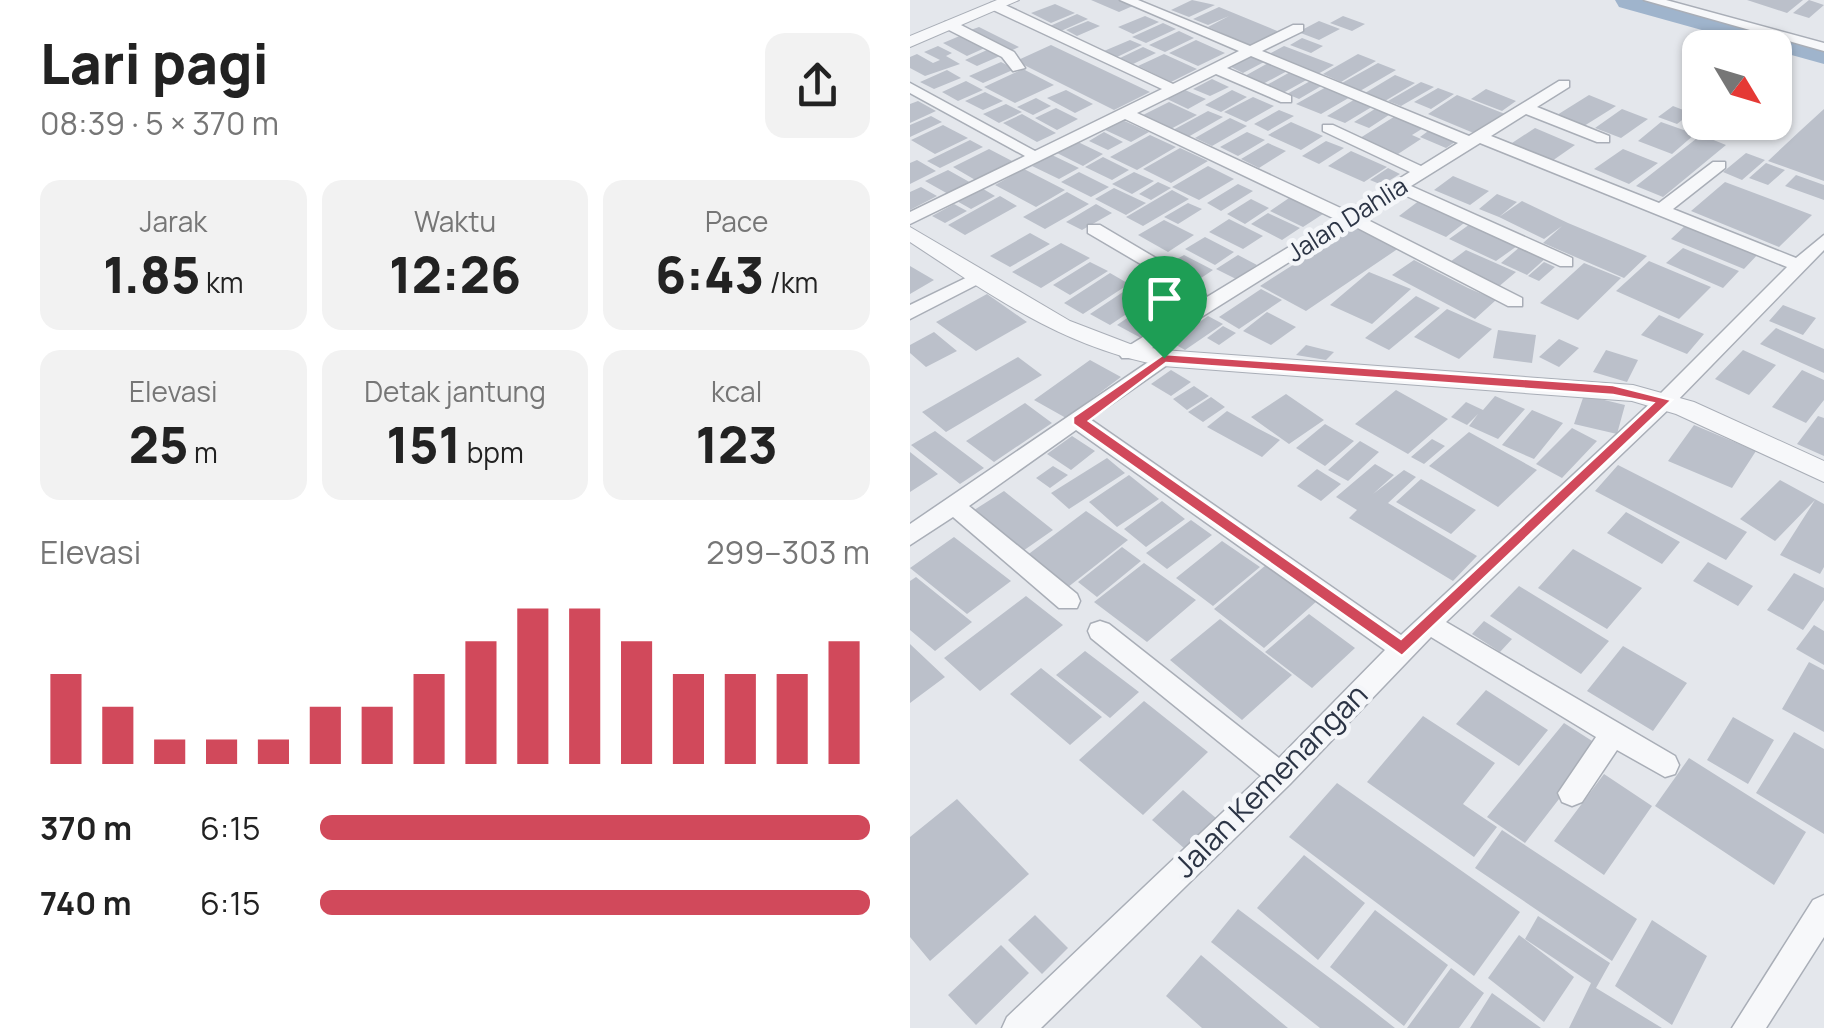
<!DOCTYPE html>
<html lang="id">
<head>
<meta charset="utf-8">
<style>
	:root { --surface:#fff; --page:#f2f2f2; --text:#222; --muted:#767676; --accent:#d1495b }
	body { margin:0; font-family:Manrope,sans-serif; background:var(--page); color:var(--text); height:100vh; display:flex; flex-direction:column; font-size:38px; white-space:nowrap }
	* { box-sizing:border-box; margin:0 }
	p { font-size:32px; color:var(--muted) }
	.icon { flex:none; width:55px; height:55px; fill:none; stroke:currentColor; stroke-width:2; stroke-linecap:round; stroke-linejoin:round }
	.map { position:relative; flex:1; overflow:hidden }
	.panel { display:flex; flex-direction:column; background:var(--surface); width:910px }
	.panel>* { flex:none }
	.needle { width:65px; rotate:128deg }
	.buttons { position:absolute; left:772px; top:30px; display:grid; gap:20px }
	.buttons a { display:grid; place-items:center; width:110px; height:110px; border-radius:20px; background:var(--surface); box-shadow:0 2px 8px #0004; font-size:50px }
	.pin { position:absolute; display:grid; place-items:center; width:85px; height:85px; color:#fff; margin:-102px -42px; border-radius:50% 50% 50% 0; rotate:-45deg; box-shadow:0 0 10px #0007 }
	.pin .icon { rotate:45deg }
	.round { display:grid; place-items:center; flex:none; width:105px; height:105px; border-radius:20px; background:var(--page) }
	.head { display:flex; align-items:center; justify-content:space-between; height:170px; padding:0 40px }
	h1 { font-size:55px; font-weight:800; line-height:75px }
	.stats { display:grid; grid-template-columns:repeat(3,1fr); gap:15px; height:170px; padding:10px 40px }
	.stats div { display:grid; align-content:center; border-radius:20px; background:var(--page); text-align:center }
	.stats b { font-size:50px; font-weight:800 }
	.stats small { font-size:28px; font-weight:400 }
	.stats p { font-size:28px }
	.chart { height:280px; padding:20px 40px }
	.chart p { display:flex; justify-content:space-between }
	.chart svg { width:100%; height:180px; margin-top:10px; stroke:var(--accent); stroke-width:6 }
	ul { padding:0 40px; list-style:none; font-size:32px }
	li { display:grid; grid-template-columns:160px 120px 1fr; align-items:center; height:75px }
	li i { height:25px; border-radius:12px; background:var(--accent) }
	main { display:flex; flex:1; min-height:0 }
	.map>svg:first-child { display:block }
</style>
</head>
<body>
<main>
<section class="panel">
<div class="head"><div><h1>Lari pagi</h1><p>08:39 · 5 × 370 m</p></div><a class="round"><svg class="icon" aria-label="share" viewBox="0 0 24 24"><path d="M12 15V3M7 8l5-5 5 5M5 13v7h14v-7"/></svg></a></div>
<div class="stats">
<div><p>Jarak</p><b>1.85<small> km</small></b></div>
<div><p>Waktu</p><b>12:26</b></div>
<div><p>Pace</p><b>6:43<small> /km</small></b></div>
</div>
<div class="stats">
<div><p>Elevasi</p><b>25<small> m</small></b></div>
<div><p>Detak jantung</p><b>151<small> bpm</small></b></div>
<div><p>kcal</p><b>123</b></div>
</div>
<div class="chart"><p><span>Elevasi</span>299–303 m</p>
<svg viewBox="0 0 160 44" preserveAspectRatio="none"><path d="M5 44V22M15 44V30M25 44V38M35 44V38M45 44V38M55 44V30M65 44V30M75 44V22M85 44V14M95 44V6M105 44V6M115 44V14M125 44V22M135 44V22M145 44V22M155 44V14"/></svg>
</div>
<ul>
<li><b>370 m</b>6:15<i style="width:100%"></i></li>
<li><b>740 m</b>6:15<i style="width:100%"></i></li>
</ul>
</section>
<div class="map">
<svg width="914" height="1028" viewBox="0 0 914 1028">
	<rect width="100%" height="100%" fill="#e4e7ec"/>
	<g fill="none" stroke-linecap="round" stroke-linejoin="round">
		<path fill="#9fb4cc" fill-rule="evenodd" d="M705 0H755L914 44V64L709 7Z"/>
	</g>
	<path fill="#bbc0ca" d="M181 0H212L225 5 209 12Z
		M282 0 305 5 279 17 261 10Z
		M837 0H893L877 13Z
		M899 0 914 5 899 18 883 13Z
		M145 4 165 13 141 23 121 13Z
		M309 7 372 33 343 47 298 27 319 16 298 25 283 19Z
		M167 14 178 19 151 31 140 26Z
		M235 16 249 22 223 34 208 27Z
		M433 16 455 24 442 31 420 23Z
		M178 21 190 26 167 36 156 30Z
		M409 21 430 29 409 40 388 32Z
		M253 23 266 29 236 43 222 37Z
		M69 27 109 47 96 53 55 32Z
		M269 31 284 38 255 52 239 45Z
		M52 35 77 47 57 56 33 43Z
		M392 38 413 46 401 53 380 45Z
		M220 40 232 45 207 57 194 51Z
		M286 40 315 53 288 66 259 53Z
		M141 45 240 92 204 110 106 61Z
		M28 46 42 53 36 56 50 64 15 76 0 68V57L7 54 23 63 30 60 14 52Z
		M374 46 424 65 406 75 357 55Z
		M233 47 246 53 223 64 210 58Z
		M77 50 90 56 67 66 55 60Z
		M254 54 287 69 261 82 228 66Z
		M448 54 466 61 431 82 413 74Z
		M343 55 356 61 333 73 321 67Z
		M91 62 105 69 73 83 59 76Z
		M360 62 379 70 351 85 333 77Z
		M468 63 486 70 450 91 432 83Z
		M113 69 144 85 105 103 74 87Z
		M37 70 51 78 24 89 10 82Z
		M382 71 400 78 373 93 355 86Z
		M485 75 505 83 475 101 455 93Z
		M302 79 319 87 300 96 283 89Z
		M402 80 413 85 389 99 377 94Z
		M56 81 73 90 48 101 32 92Z
		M511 82 524 87 491 106 478 101Z
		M418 86 442 96 411 114 386 104Z
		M528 88 544 94 521 109 504 102Z
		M576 89 606 101 592 111 561 99Z
		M156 90 183 104 165 113 137 98Z
		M275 90 296 99 278 109 257 99Z
		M322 90 337 97 311 112 295 105Z
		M75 92 93 101 73 110 55 101Z
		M547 95 595 114 566 134 518 114Z
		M679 95 706 106 674 126 647 115Z
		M343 97 364 106 336 122 314 112Z
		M126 98 141 106 123 115 107 107Z
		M447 98 465 105 435 123 417 116Z
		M8 101 26 111 0 123V104Z
		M259 102 287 115 257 131 229 117Z
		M96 104 112 112 89 123 73 114Z
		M763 106 781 113 767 124 748 117Z
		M468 107 482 113 459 128 444 122Z
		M146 108 168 119 147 130 125 118Z
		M712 109 738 119 711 138 685 128Z
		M914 109V181L858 161 891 130Z
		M369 110 384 116 358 131 344 124Z
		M298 111 313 117 278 137 263 130Z
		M112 114 146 133 127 142 93 123Z
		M487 115 515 127 502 135 511 139 488 154 450 138Z
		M21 116 32 122 0 137V125Z
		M320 118 337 126 302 146 285 138Z
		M210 119 239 132 221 142 193 129Z
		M381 122 413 136 391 150 358 135Z
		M751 122 785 134 762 154 728 141Z
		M33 125 58 138 25 154 1 140Z
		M625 128 665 145 642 161 602 143Z
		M521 129 548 140 536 148 510 137Z
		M194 132 213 142 198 150 179 141Z
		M337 132 355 140 328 156 310 147Z
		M240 135 266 147 227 170 200 157Z
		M791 135 816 145 753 197 726 186Z
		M60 140 73 147 30 168 17 161Z
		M416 141 434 148 409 164 392 156Z
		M168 142 193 154 173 166 147 153Z
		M358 143 376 151 349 168 331 159Z
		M270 148 298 161 261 183 233 169Z
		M79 149 104 162 67 181 43 167Z
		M713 149 748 163 719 184 684 169Z
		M441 151 477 167 454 182 418 166Z
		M836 153 855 160 832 180 813 172Z
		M142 155 169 168 149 179 122 166Z
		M193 157 219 170 202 180 175 167Z
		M7 160 26 171 0 184V163Z
		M856 163 875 170 858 185 839 178Z
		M298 166 324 179 289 200 262 187Z
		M478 168 490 174 472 185 460 180Z
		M114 169 155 190 126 207 85 185Z
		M38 170 63 184 40 195 15 181Z
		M169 172 199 187 181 197 151 182Z
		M224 172 244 181 222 194 202 184Z
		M886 175 914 185V200L875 186Z
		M543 176 579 191 560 205 524 190Z
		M248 182 261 188 241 200 229 194Z
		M815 182 863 200 902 215 869 247 781 211Z
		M328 184 343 191 311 211 297 203Z
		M11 187 27 196 0 210V192Z
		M70 187 85 196 61 209 45 200Z
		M204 188 236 203 216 215 185 199Z
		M262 190 279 199 233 226 216 217Z
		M157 192 179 204 135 229 113 217Z
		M587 194 607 202 589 217 569 209Z
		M90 196 107 206 55 235 38 225Z
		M379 198 413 214 393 227 360 211Z
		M341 199 359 208 335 224 317 214Z
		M510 200 558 220 536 237 489 216Z
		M612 201 658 223 737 256 714 278 633 243 652 226 634 239 589 217Z
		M278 203 292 209 268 224 254 217Z
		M44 204 57 211 35 223 22 216Z
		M186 204 202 213 172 230 156 222Z
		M358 213 390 228 372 240 341 224Z
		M319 219 353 236 333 249 299 232Z
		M254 220 284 235 258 252 228 235Z
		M563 222 610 244 586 261 539 239Z
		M779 222 851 251 834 269 761 239Z
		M444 226 489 248 396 311 350 286Z
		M120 233 140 244 100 267 80 256Z
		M295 237 324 252 305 265 275 249Z
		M151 243 180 258 131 288 102 272Z
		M611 246 637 257 617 275 591 263Z
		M773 248 829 271 813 288 756 263Z
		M556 250 606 272 587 288 536 265Z
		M274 255 303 270 285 282 256 265Z
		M328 255 347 265 326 279 306 269Z
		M504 260 558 288 586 300 565 319 482 275Z
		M739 261 801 287 769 319 706 291Z
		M180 262 198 271 160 295 143 285Z
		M634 262 645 267 629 281 618 276Z
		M674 263 711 278 668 320 630 303Z
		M0 266 24 280 0 294Z
		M459 272 501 289 462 324 420 305Z
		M200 273 219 284 173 314 154 303Z
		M222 286 242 297 200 325 180 314Z
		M351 289 372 300 329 329 309 317Z
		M77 294 117 322 66 351 26 322Z
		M506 296 530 308 479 350 455 338Z
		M245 299 269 312 231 338 207 325Z
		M873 305 906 318 893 335 859 321Z
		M537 309 582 329 549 359 504 337Z
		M357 312 386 327 361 345 333 331Z
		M749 315 794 334 777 354 731 335Z
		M298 316 313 324 275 350 261 342Z
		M313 326 326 333 309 345 297 338Z
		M866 328 914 349V373L850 344Z
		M588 330 626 335 622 363 583 358Z
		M24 332 47 351 16 367 0 353V345Z
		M649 339 669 348 649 367 629 357Z
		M396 345 424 352 416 360 386 355Z
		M696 350 728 360 717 382 683 372Z
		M833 350 866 365 839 395 805 379Z
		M108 357 132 375 36 432 12 412Z
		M180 360 211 377 156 418 124 400Z
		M261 370 281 382 261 396 241 384Z
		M892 370 914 380V400L896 423 862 407Z
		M284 386 299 396 277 410 263 399Z
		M486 390 538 419 498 454 445 424Z
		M376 394 414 420 379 444 341 417Z
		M674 395 715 405 707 434 664 424Z
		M585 396 615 409 588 439 559 426 568 414 557 425 541 417 556 402 573 410Z
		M301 397 315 407 293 422 278 412Z
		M115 403 142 423 84 462 56 441Z
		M622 410 653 423 624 459 592 445Z
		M317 411 347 428 370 440 352 457 297 427Z
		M908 416 914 418V456L887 444Z
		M415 424 444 441 415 466 386 448Z
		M784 425 846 451 822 488 758 461Z
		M662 428 687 441 652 478 626 464Z
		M25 431 74 468 50 484 1 445Z
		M559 432 627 470 588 507 519 466Z
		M162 436 185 451 161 470 137 454Z
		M522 439 535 446 514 464 501 457Z
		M450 441 469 452 438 481 418 470Z
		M0 452 28 474 0 492Z
		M197 458 215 473 159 509 141 493Z
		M465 464 484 475 463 494 494 470 506 477 478 503 567 556 543 581 439 518 447 510 426 497Z
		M708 465 765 494 837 532 816 560 685 491Z
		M143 466 158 475 140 488 126 478Z
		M407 469 431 484 411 501 387 486Z
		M219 475 249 499 207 527 179 502Z
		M511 479 566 510 541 534 486 502Z
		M870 480 914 504V567L910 574 870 555 905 500 865 541 830 519Z
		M94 491 143 530 110 553 61 512Z
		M252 501 275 519 236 547 214 529Z
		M176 511 218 540 153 591 112 559Z
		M716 512 770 542 752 564 697 533Z
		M281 520 302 535 257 569 236 553Z
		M44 537 101 581 57 614 0 568Z
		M312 541 350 567 303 606 266 578Z
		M212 547 231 561 187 597 168 582Z
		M663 549 732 588 697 629 628 588Z
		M798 562 843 586 828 606 783 581Z
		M234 563 286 600 237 642 184 602Z
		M356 565 407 601 354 648 304 609Z
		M884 573 914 588V600L893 630 857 610Z
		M6 577 62 622 25 651 0 630V581Z
		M609 586 699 641 671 674 580 616Z
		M116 596 153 625 70 691 34 658Z
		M399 614 445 648 402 688 355 652Z
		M310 619 382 675 332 720 260 660Z
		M574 621 602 639 590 652 562 634Z
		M904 625 914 631V665L886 649Z
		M0 644 35 677 0 703Z
		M713 646 777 683 743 731 677 691Z
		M175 651 229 692 200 718 146 675Z
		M899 662 914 670V732L872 709Z
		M131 668 192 717 160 745 100 694Z
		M576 690 638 730 609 766 546 724Z
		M234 701 298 752 233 815 169 760Z
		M513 716 585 763 553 804 587 827 564 857 457 782Z
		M823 717 864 740 838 784 797 760Z
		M654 723 690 746 615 843 577 817Z
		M884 732 914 749V834L846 793Z
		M779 758 896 832 864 885 745 806Z
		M694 774 742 806 694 875 644 841Z
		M427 783 610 912 564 976 379 837Z
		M273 790 306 818 275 849 242 820Z
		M47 799 119 874 20 961 0 937V837Z
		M592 830 727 919 702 961 565 868Z
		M394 855 455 903 408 960 347 908Z
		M328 909 453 1003 485 1028H410L301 942Z
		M465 910 538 965 494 1026 420 967Z
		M125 915 158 948 132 974 98 940Z
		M628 916 700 963 686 988 752 1028H659L681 983 615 939Z
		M742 920 797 956 762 1025 705 986Z
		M609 935 664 977 634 1022 578 978Z
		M91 945 119 973 66 1025 38 995Z
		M291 955 343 999 378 1028H292L256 996Z
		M541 968 574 993 549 1028H497Z
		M582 993 631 1028H560Z"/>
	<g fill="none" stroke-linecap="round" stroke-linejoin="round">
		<defs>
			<path id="minor" d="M210 0H228L340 46 383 25H393V31L352 51 559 136 649 81H659V87L627 107 699 136V142H687L616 114 581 136 749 203 803 162H815V168L763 209 886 258 914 235V250L762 406 536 622 765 756 769 765 765 774 755 777 707 750 672 802 662 806 652 802 648 793 686 737 521 637 380 784 131 1028H92L97 1017 351 776 181 638 178 631 181 624 190 621 199 624 369 758 475 650 166 430 59 506 167 594 170 601 167 608H149L43 517 0 545V524L253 352 263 358 260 363 180 419 491 635 748 396 877 267 570 143 501 186 662 258V266H650L490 193 452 217 612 298V306H598L440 224 226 358H212L209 354 212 350 283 306 275 290 178 233V225H190L288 283 297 297 425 219 215 119 0 224V212L115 156 0 93V83L125 151 252 89 81 9V3H91L263 84 329 51ZM341 56 548 143 511 166 423 125H413V131L500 172 437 211 227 113 306 74 371 102H381V96L317 68Z
				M734 0H756L914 43V51Z
				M35 22H45L104 52 115 68 103 71 92 57 35 28Z
				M70 271 79 276 76 280 0 319V305Z
				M914 895V937L856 1028H822L903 900Z"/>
			<path id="tertiary" d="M87 0H109L0 47V36Z
				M0 227 160 321 220 344 253 350 723 385 784 402 914 461V482L766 414 722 401 253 366C152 347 84 297 0 242Z"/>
		</defs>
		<use href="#minor" stroke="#a9aeb7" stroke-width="3"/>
		<use href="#tertiary" stroke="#a9aeb7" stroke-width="2"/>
		<use href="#minor" fill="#f7f8fa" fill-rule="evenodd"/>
		<use href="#tertiary" fill="#f7f8fa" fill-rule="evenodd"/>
	</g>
	<path fill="#d1495b" stroke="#fff" stroke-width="2.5" fill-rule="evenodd" d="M254 354 703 385 762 400 492 656 163 424V417ZM256 363 703 395 743 403 491 639 179 421Z"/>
	<g text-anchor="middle" stroke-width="9" stroke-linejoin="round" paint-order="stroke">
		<g font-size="25" fill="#2b3445" stroke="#f4f6f9">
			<text transform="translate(437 219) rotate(-32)" y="9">Jalan Dahlia</text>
		</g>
		<g font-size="30" fill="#2b3445" stroke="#f4f6f9">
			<text transform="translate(361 781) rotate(-45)" y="10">Jalan Kemenangan</text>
		</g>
	</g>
</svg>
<div class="buttons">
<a><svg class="needle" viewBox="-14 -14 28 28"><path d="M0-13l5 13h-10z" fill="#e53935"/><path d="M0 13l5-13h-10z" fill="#767676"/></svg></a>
</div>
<div class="pin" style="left:254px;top:358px;background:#1e9e55"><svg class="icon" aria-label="arrive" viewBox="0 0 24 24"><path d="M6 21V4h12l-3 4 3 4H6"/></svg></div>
</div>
</main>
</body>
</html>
